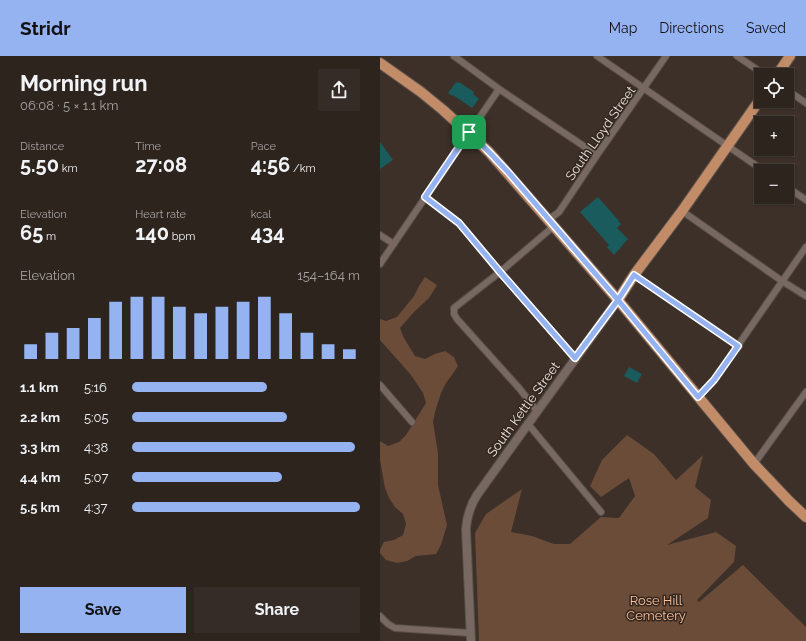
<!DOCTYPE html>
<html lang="en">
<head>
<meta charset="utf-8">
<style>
	:root { --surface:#2d241e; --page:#352c27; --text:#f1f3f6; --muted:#a7a4a4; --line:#48413c; --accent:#95b2f1 }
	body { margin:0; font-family:Raleway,sans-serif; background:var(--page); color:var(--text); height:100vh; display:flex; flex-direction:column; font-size:15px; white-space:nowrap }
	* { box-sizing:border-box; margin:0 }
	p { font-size:13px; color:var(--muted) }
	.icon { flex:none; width:22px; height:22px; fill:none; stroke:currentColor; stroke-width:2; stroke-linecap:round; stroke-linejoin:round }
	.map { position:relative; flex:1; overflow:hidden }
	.drawer { display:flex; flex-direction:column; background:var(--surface); width:380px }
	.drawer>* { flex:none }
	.fabs { position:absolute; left:374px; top:12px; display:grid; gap:8px }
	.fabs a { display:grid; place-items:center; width:40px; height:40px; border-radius:0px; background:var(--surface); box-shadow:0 1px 3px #0004,0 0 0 1px var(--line); font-size:20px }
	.pin { position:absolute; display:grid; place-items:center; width:34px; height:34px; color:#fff; margin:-17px; border-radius:8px; box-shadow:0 2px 6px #0006 }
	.round { display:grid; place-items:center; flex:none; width:42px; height:42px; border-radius:0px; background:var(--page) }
	.overview { display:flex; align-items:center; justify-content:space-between; height:68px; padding:0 20px }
	h1 { font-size:22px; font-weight:700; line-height:30px }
	.stats { display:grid; grid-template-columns:repeat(3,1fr); gap:6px; height:68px; padding:4px 20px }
	.stats div { display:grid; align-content:center }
	.stats b { font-size:20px; font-weight:700 }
	.stats small { font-size:11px; font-weight:400 }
	.stats p { font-size:11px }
	.chart { height:112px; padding:8px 20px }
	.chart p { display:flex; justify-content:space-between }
	.chart svg { width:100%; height:72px; margin-top:4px; stroke:var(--accent); stroke-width:6 }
	.action { display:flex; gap:8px; margin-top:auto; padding:8px 20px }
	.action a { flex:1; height:46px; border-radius:0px; background:var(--accent); color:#111; font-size:16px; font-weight:700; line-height:46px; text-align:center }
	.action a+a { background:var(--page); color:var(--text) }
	ul { padding:0 20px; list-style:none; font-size:13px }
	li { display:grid; grid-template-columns:64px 48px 1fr; align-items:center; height:30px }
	li i { height:10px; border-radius:5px; background:var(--accent) }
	header { display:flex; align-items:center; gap:24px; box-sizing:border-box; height:56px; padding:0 20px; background:var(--accent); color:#111 }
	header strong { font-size:19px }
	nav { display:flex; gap:22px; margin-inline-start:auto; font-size:14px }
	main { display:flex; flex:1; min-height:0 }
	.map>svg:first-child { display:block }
</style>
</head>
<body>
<header>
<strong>Stridr</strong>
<nav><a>Map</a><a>Directions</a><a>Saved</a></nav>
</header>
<main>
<section class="drawer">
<div class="overview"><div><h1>Morning run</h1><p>06:08 · 5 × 1.1 km</p></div><a class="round"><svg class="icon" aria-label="share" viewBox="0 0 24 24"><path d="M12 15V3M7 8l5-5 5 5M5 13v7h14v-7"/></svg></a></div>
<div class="stats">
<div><p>Distance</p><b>5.50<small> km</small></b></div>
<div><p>Time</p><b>27:08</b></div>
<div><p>Pace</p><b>4:56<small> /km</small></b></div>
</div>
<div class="stats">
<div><p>Elevation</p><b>65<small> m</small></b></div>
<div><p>Heart rate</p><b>140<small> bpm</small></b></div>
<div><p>kcal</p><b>434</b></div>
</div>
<div class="chart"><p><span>Elevation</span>154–164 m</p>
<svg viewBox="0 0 160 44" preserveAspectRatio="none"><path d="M5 44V35M15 44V28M25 44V25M35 44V19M45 44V9M55 44V6M65 44V6M75 44V12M85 44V16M95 44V12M105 44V9M115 44V6M125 44V16M135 44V28M145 44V35M155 44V38"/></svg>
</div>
<ul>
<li><b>1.1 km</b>5:16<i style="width:59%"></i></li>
<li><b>2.2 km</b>5:05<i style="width:68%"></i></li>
<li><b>3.3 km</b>4:38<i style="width:98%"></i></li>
<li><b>4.4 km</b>5:07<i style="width:66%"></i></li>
<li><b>5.5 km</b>4:37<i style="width:100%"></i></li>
</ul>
<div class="action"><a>Save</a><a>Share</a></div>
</section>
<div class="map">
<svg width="426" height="585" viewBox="0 0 426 585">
	<rect width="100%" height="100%" fill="#3c3028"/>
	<path fill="#6a4c39" d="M45 221 57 229 49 242 34 256 20 272 24 282 35 300 45 303 55 298 65 295 74 301 78 310 72 319 66 327 61 337 55 356 53 366 58 397V429L67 469 61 489 56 498 36 500 27 505 17 507 6 504 0 497V494L4 486 14 484 23 479 26 468 23 458 15 451 9 442 5 432 0 404V385L8 390 19 386 26 379 46 347 43 337 31 319 0 284V263L6 265 17 261 34 240 39 230Z
		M247 379 274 398 296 424 323 399 315 431 331 444 328 462 287 489 336 476 356 490 354 506 317 544 319 546 363 509 426 571V585H99L95 477 106 458 142 433 131 476 152 480 174 488H190L221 461 239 462 255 440 249 422 221 441 210 430 222 404Z"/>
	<path fill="#1a5b5d" d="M76 26 78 27 79 26 94 36 93 38 99 43 92 52 73 39 72 40 68 37Z
		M0 86 13 104 0 113Z
		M218 141 239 165H238L241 168 237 172 248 183 234 199 227 191 229 189 200 156Z
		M249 311 262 318 257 327 244 320Z"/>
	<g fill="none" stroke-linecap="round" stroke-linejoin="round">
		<defs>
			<path id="minor" d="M74 0 119 33 217 99
				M217 0 384 115
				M357 0 385 19
				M407 34 426 47
				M407 131 426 144
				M45 141 79 167 120 216 195 302
				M302 155 402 225 426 240
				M168 164 179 156 217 99 286 0
				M0 179 14 188
				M0 208 119 33
				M254 219 359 290
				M0 329 32 366
				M318 341 334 324 426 191
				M157 355 139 332 77 263 74 258V252L120 216 174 170
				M148 368 221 456
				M374 408 426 336
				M0 560 8 568 15 572 90 577"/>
			<path id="tertiary" d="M91 585 86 473C87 460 90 450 97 439L148 368 238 244"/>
			<path id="primary" d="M0 7 41 36 63 54 109 96 238 244 374 408 409 445 426 461
				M397 19 410 0
				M238 244 254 219 302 155 381 42"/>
		</defs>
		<use href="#minor" stroke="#584e48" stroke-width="8"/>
		<use href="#tertiary" stroke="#584e48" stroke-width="10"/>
		<use href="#primary" stroke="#584e48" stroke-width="12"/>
		<use href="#minor" stroke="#776961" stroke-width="6"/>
		<use href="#tertiary" stroke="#776961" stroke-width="8"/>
		<use href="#primary" stroke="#c38c68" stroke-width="10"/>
	</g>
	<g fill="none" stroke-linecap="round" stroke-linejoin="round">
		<defs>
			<path id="route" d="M89 76 109 96 128 116 238 244 318 341 334 324 358 290 254 219 238 244 195 302 120 216 79 167 45 141 89 76"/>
		</defs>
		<use href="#route" stroke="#fff" stroke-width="8"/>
		<use href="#route" stroke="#95b2f1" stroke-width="5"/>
	</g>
	<g text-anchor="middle" stroke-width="3" stroke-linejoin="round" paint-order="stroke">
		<g font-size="13" fill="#efe7e3" stroke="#32261f">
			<text transform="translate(220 77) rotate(-55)" y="5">South Lloyd Street</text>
			<text transform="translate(143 353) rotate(-54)" y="5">South Kettle Street</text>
		</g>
		<g font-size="13" fill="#fdc099" stroke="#32261f">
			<text x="276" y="549">Rose Hill<tspan x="276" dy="15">Cemetery</tspan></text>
		</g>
	</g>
</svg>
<div class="fabs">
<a><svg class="icon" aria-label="locate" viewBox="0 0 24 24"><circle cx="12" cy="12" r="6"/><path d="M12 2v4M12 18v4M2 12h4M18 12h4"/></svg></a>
<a>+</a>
<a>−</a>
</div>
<div class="pin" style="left:89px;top:76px;background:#1e9e55"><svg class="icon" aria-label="arrive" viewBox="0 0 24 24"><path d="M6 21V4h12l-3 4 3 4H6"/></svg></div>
</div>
</main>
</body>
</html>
